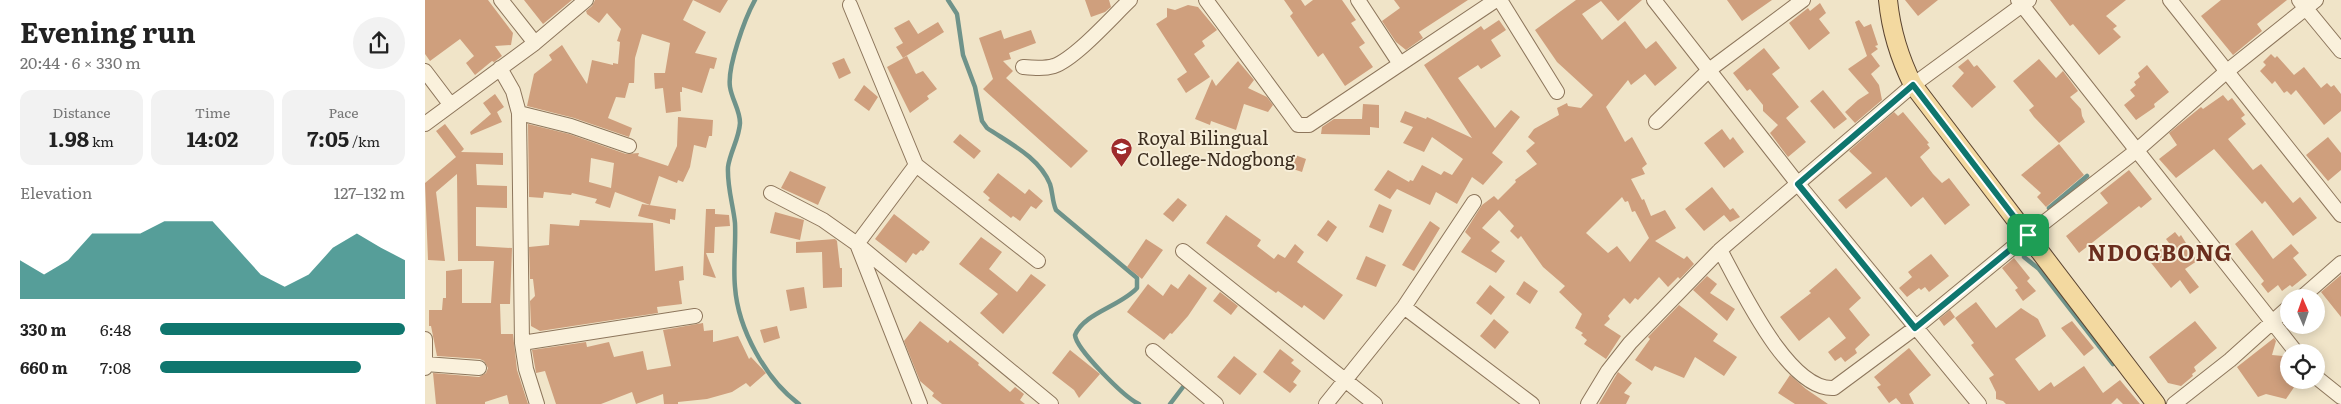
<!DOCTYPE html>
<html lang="en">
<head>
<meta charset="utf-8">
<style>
	:root { --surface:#fff; --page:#f2f2f2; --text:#222; --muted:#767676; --accent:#0f766e }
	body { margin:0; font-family:Literata,serif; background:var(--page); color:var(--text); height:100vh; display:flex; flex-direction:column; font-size:19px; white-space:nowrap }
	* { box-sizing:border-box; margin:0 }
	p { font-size:16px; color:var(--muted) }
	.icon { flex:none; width:28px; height:28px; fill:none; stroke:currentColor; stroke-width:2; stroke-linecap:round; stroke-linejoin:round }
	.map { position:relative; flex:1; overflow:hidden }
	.drawer { display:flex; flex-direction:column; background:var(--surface); width:425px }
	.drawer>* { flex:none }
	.needle { width:32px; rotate:358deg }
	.tools { position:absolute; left:1855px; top:289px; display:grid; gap:10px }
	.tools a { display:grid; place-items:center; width:45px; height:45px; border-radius:50%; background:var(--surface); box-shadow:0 2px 12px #0003; font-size:25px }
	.pin { position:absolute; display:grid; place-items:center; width:42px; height:42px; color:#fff; margin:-21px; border-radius:10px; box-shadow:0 2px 8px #0006 }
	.round { display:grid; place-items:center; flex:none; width:52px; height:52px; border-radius:26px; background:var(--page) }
	.overview { display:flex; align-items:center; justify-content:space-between; height:85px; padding:0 20px }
	h1 { font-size:28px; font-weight:700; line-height:38px }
	.stats { display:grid; grid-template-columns:repeat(3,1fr); gap:8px; height:85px; padding:5px 20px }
	.stats div { display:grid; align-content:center; border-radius:12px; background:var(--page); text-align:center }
	.stats b { font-size:21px; font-weight:700 }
	.stats small { font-size:14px; font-weight:400 }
	.stats p { font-size:14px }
	.chart { height:140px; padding:10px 20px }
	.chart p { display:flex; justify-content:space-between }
	.chart svg { width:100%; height:90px; margin-top:5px; fill:var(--accent); opacity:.7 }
	ul { padding:0 20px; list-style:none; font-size:16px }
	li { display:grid; grid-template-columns:80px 60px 1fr; align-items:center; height:38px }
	li i { height:12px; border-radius:6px; background:var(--accent) }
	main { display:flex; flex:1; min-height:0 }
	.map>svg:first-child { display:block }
</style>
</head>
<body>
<main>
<section class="drawer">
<div class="overview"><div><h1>Evening run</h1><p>20:44 · 6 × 330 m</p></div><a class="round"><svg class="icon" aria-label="share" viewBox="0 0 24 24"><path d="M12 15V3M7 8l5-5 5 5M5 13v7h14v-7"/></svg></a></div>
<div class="stats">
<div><p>Distance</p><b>1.98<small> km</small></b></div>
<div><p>Time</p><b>14:02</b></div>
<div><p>Pace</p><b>7:05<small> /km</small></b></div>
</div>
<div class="chart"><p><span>Elevation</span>127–132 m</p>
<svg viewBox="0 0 160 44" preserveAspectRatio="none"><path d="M0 44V25L10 32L20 25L30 12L40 12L50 12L60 6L70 6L80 6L90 19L100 32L110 38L120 32L130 19L140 12L150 19L160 25V44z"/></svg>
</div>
<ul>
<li><b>330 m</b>6:48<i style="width:100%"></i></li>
<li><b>660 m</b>7:08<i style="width:82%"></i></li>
</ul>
</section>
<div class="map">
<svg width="1916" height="404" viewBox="0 0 1916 404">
	<rect width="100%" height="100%" fill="#f0e4c8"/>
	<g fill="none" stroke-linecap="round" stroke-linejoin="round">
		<path stroke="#6f938a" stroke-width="4.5" d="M330 0C320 18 302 67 305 87 307 100 315 110 315 123 314 139 305 152 303 167 302 187 308 204 310 223 311 244 308 266 310 287 313 329 341 380 374 404
			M523 0 532 14 538 55 550 87 557 121 562 128C584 143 614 157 625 184 628 193 627 201 631 210L712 278V288C696 306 659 313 650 335 651 349 700 398 714 404
			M1624 208 1662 176
			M1599 257 1614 269 1688 364
			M745 404 758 387"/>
	</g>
	<path fill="#cf9f7d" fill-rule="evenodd" d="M0 0H63L88 33 86 45 70 46 77 56 69 62 67 61 50 75 41 63 49 56 35 39 5 61 0 54Z
		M99 0H147L118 24Z
		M170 0H303L295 13 268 0 258 20 281 32 270 53 292 58 289 69 285 68 277 93 257 87V92H255L256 111 241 113 238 88 230 89 229 73H240L245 43 217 34 210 58 209 83H204L200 98 191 97 183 118 207 128 204 137 149 118 102 106 109 74 127 60 124 55 137 45 162 84 167 60 188 65V63L193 64 195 42 192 41 196 29 182 13 174 23 162 14 161 11 167 6Z
		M660 0H684L686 7 680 12 666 17Z
		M859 0H876L880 6 888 0H917L931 20 926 23 940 43 934 47 948 67 920 86 898 53 893 57 865 16 868 13Z
		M969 0H1043L994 32 998 38 981 50 971 42 957 21 975 8Z
		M1151 0H1217L1193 21 1176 1 1157 14 1177 40 1200 21 1221 49 1231 41 1252 68 1230 86 1220 74 1206 85 1203 80 1181 107 1200 142 1207 137 1222 164 1217 168 1220 174 1206 179 1217 200 1219 199 1226 216 1240 210 1251 228 1230 241 1259 259 1262 256 1269 264 1255 279 1253 277 1243 287 1234 277 1213 300 1210 298 1205 304 1199 298 1183 316 1185 319 1179 325 1196 336 1181 359 1159 344 1162 340 1156 335 1158 333 1150 328 1157 314 1134 292 1140 286 1118 267 1096 236 1093 239 1085 231 1089 226 1074 210 1057 228 1075 242 1066 251 1080 261 1071 273 1036 252 1046 238 1040 232 1057 205 1069 196 1073 200 1091 182 1090 180 1112 164 1101 151 1110 143 1103 137 1109 129 1134 115 1132 108 1142 103 1143 106 1156 108 1168 95 1132 62 1110 30ZM1197 197 1200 202 1203 201 1207 212 1210 211 1224 238 1205 262 1192 246 1183 253 1161 233Z
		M1302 0H1347L1317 21Z
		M1480 0H1513L1493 16Z
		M1625 0H1701L1681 16 1692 26 1688 29 1696 37 1674 55 1648 24 1645 26Z
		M1796 0H1862L1832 24 1837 31 1808 55 1776 16Z
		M1395 3 1401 13 1394 19 1405 33 1384 50 1364 23 1383 8 1385 11Z
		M763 5 773 7 792 30 777 41 780 46 769 54 785 77 761 93 752 79 762 72 731 24 742 17V8L750 10Z
		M484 20 493 34 513 22 519 32 478 58 471 47 478 43 469 28Z
		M1074 20 1081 30 1066 40 1076 56 1056 69 1053 65 1033 78 1070 128 1086 110 1095 117 1067 153 1078 162 1058 185 1047 177 1032 204 1011 192 1005 205 972 189 965 199 949 190 963 170 984 182 985 180 988 181 997 165 1016 175 1019 171 1027 175 1038 159 1007 137 999 152 978 143 988 127 975 122 980 111 1001 119 1002 117 1047 138 999 65 1056 26 1059 30Z
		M1434 20 1439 27 1446 24 1453 45 1450 46 1453 49 1446 54 1455 66 1446 74 1454 85 1457 100 1430 123 1420 112 1433 100 1444 93 1423 69 1442 56 1430 22Z
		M576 30 579 39 606 30 611 43 584 53 586 59 578 61 588 71 581 78 663 151 646 168 558 89 568 79 554 38Z
		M1339 48 1355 68 1347 74 1374 107 1361 118 1381 142 1363 157 1345 133 1353 125 1338 111V105L1325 89 1322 91 1308 73Z
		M1846 54 1850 58 1852 56 1869 75 1879 67 1896 88 1902 83 1906 87 1909 85 1916 94V111L1899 125 1871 90 1866 95 1862 91 1859 93 1850 81 1847 84 1835 71 1841 65 1838 62Z
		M482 56 491 74 498 71 512 89 502 96 504 99 485 113 462 67Z
		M419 58 426 73 414 79 407 63Z
		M1543 59 1549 67 1552 65 1571 87 1547 108 1527 86 1539 73 1533 67Z
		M1614 59 1631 78 1638 71 1653 91 1645 97 1656 109 1657 116 1660 122 1634 143 1609 117 1604 110 1609 106 1588 81Z
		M813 61 829 80 823 88 842 97 848 105 843 112 819 104 811 130 786 121 785 125 770 119 787 79 791 86Z
		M1722 65 1744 92 1729 104 1730 107 1711 120 1699 105 1710 96 1705 90 1711 85 1709 82 1715 77 1713 73Z
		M439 85 453 97 444 111 429 100Z
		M1398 90 1422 119 1409 129 1385 101Z
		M70 94 79 107 72 112 77 122 46 135 45 132 66 114 58 103Z
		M1798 95 1803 101 1807 98 1820 115 1816 118 1821 124 1803 139 1828 170 1836 164 1868 203 1875 197 1892 218 1868 236 1840 201 1837 204 1789 149 1751 178 1734 159 1752 145 1744 133 1776 107 1778 109Z
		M938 104 954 105V128L945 127V135L896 134 897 127 909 119H937Z
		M1469 112 1473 116 1478 112 1504 143 1502 144 1505 148 1495 157 1508 174 1517 183 1524 178 1545 205 1520 225 1498 197 1486 207 1461 177 1421 209 1413 200 1447 173 1424 151Z
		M253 117 288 120 287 136H284L281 148 269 145 265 167 258 182 253 180 252 183 234 176 225 205 190 192 185 208 170 203 172 199 147 193 146 195 119 192 118 198 104 197 103 124 144 134 201 154 214 153 213 156 243 166 252 146ZM166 158 189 163 186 188 164 182Z
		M20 124 39 149 36 152 78 153V165L51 164 52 185 82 186V208L51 207V246L87 248 85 304H75L76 334H88L92 370 103 404H84L82 395 60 402V404H11L8 373 54 377 61 373 63 368 59 361 55 359 12 356 6 326H4V310H17L18 298H21V271L37 269V303H66L69 261H33L32 174 11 192 20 261 3 260 0 183 31 157 11 131Z
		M1297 129 1305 140 1308 137 1319 152 1299 168 1279 143Z
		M535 134 556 151 549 159 528 142Z
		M1903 137 1916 153V170L1903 181 1881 155Z
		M1634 144 1659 175 1621 207 1612 197 1616 193 1596 175Z
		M870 155 881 159 877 172 865 168Z
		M1704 170 1727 199 1716 208 1714 206 1654 253 1641 236 1683 203 1675 193Z
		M365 171 401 187 393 205 356 188Z
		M573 173 600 194 604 189 618 201 611 209 606 206 595 221 588 216 586 218 563 200 565 198 558 192Z
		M1287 187 1305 210 1308 208 1315 217 1305 222 1299 215 1279 231 1260 209Z
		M753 198 762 205 748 222 738 214Z
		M217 204 251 209 250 220 245 219V224L213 216Z
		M954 204 967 210 958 233 944 227Z
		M281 209H290V214L304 215 305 226 290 227 289 253H281L291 278 278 275Z
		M350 212 379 220 375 240 345 233Z
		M469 214 505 242 498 251 496 250 491 255 488 253 481 263 450 239Z
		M801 215 836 240 832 246 849 259 853 254 860 258 870 244 879 252 872 262 918 295 899 320 879 305 877 308 853 291 851 293 781 243Z
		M155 220 228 223 230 271 258 266 259 280 254 281 257 304 232 307 233 313 115 331 106 326 105 301 110 296 108 279H105L104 247 124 245 125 224 154 226Z
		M903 220 912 227 902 242 892 235Z
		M1005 221 1015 228 989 271 977 265Z
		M1827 230 1848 259 1866 244 1874 253 1868 258 1882 275 1867 287 1865 285 1857 291 1853 285 1843 293 1836 284 1839 281 1810 244Z
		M1750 232 1754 237 1756 235 1772 261 1760 269 1774 287 1765 294 1755 280 1746 288 1723 259 1744 243 1741 239Z
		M556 237 577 252 564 269 592 292 606 274 621 285 578 334 555 313 573 294 534 264Z
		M410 239 412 241 415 268H417V287L398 288 397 252 371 253V242Z
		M721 239 738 250 717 279 702 267Z
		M1506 254 1524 276 1504 292 1500 287 1496 290 1494 288 1482 297 1474 288 1487 277 1483 272Z
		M941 256 961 265 951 287 931 279Z
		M1589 258 1605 278 1602 281 1611 291 1598 301 1590 290 1593 288 1577 268Z
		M1411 268 1436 298 1424 309 1445 335 1430 349 1432 353 1420 362 1416 357 1410 361 1403 352 1421 338 1404 317 1374 341 1355 317 1386 293 1384 291Z
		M764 274 782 288 763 316 747 334 745 333 739 340 702 312 723 284 738 296 746 284 753 289Z
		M1916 275V317L1896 292Z
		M1282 276 1292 284 1285 293 1310 309 1302 321 1268 290Z
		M1099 281 1113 291 1105 304 1091 294Z
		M1065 285 1080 297 1066 315 1051 303Z
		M379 287 382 308 365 311 361 290Z
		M795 292 813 306 806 315 788 301Z
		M1551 302 1571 328 1596 308 1613 319 1621 336 1590 359 1614 391 1626 382 1629 387 1659 366 1678 393 1695 380 1715 404H1698L1692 398 1686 404H1581L1578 401 1571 399V392L1564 378 1569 375 1546 345 1549 343 1530 318Z
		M1254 305 1293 334 1288 341 1312 357 1299 376 1270 357 1259 378 1230 366 1227 371 1210 360 1225 339 1223 337Z
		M1525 310 1530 317 1519 326 1514 319Z
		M1069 319 1084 332 1070 349 1055 336Z
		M495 321 523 343 525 340 554 363 553 365 585 392 590 387 599 394 595 400 600 404H517L507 396 509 393 495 381 479 341Z
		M1647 321 1669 348 1659 356 1636 328Z
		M1770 321 1792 348 1769 367 1771 371 1767 374 1768 376 1756 386 1743 383 1724 357Z
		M278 323 279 331 288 330V342L313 336 324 359 326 357 341 373 325 387 321 383 307 392 282 399 253 402V404H239L238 394 211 404 207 392 176 404H131L120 371 111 373 110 367 107 350 161 342 162 347 184 342 189 357 218 351 222 370 246 366 238 330Z
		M352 326 355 338 339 343 335 330Z
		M1849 338 1851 341 1847 355 1858 356 1864 362V380H1874L1861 399 1841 394 1833 397 1812 367Z
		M1484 348 1506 375 1484 394 1489 404H1476L1471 398 1464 403 1452 387 1456 385 1449 377Z
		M855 349 869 360 866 363 876 371 868 382 872 385 865 393 838 372Z
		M645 350 675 374 654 398 649 390 627 373Z
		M809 356 832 374 815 395 792 377Z
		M1193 372 1207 383 1199 393 1205 396 1201 404H1174Z
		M1365 375 1381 389 1403 404H1370L1353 393Z"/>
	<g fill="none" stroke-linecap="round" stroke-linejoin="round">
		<defs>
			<path id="minor" d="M76 0 110 43
				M781 0 873 125H884L1071 0
				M933 0 975 64
				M1075 0 1132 92
				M1229 0 1373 184 1554 404
				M1593 0 1871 352
				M1745 0 1916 215
				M1874 0 1916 51
				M425 5 491 165 613 261
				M598 67C609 68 619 69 629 66 651 58 687 17 705 0
				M75 68 88 91 94 113 97 343 101 369 112 404
				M0 71 25 104
				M94 113 146 126 204 146
				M1231 122 1284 70 1378 0
				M0 124 110 43 161 0
				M491 165 432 244 495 404
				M346 193 398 220 432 244 626 404
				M1295 250C1315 286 1363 391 1409 388L1490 328 1603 235 1711 151 1801 72 1891 0
				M758 251 950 404
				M1876 298 1916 263
				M979 307 1107 404
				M0 339V368
				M97 343 270 316
				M728 351 791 404
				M0 364 54 368
				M1891 377 1916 397
				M901 404 979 307 1049 202
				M1163 404 1183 371 1205 343 1295 250 1488 85 1604 0
				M1749 404 1805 360 1864 307"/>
			<path id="major" d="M1463 0C1466 31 1474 57 1488 85L1731 404"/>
		</defs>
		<use href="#minor" stroke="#8d765c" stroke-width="16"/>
		<use href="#major" stroke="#5b4430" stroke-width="20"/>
		<use href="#minor" stroke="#faf1dc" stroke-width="14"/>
		<use href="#major" stroke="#f3d9a0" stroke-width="18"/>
	</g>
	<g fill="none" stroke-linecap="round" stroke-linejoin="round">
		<defs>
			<path id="route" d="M1488 85 1603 235 1490 328 1373 184Z"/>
		</defs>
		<use href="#route" stroke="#fff" stroke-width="10"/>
		<use href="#route" stroke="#0f766e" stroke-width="6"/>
	</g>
	<defs>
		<symbol id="school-pin" viewBox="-11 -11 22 30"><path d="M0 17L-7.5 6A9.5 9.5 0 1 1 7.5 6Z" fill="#9e2a2b" stroke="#f7eed8"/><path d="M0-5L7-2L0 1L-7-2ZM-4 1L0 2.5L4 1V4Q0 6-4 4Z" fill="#fff"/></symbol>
	</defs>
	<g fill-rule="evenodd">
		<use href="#school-pin" x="684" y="136" width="25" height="34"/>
	</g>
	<g text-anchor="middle" stroke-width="4" stroke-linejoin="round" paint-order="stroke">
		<g font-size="18" fill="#3d2e20" stroke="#f7eed8" text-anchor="start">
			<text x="712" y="145">Royal Bilingual<tspan x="712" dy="21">College-Ndogbong</tspan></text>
		</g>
		<g font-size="22" font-weight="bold" letter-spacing="1" fill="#6b2e1e" stroke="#f7eed8">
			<text x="1735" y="261">NDOGBONG</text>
		</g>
	</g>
</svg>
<div class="tools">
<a><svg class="needle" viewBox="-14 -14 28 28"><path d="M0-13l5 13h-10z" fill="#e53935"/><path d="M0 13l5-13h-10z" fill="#767676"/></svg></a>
<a><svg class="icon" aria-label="locate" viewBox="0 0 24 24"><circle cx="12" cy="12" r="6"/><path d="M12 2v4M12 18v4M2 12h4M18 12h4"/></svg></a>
</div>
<div class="pin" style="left:1603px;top:235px;background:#1e9e55"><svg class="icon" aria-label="arrive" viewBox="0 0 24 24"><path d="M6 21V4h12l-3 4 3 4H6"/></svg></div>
</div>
</main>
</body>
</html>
